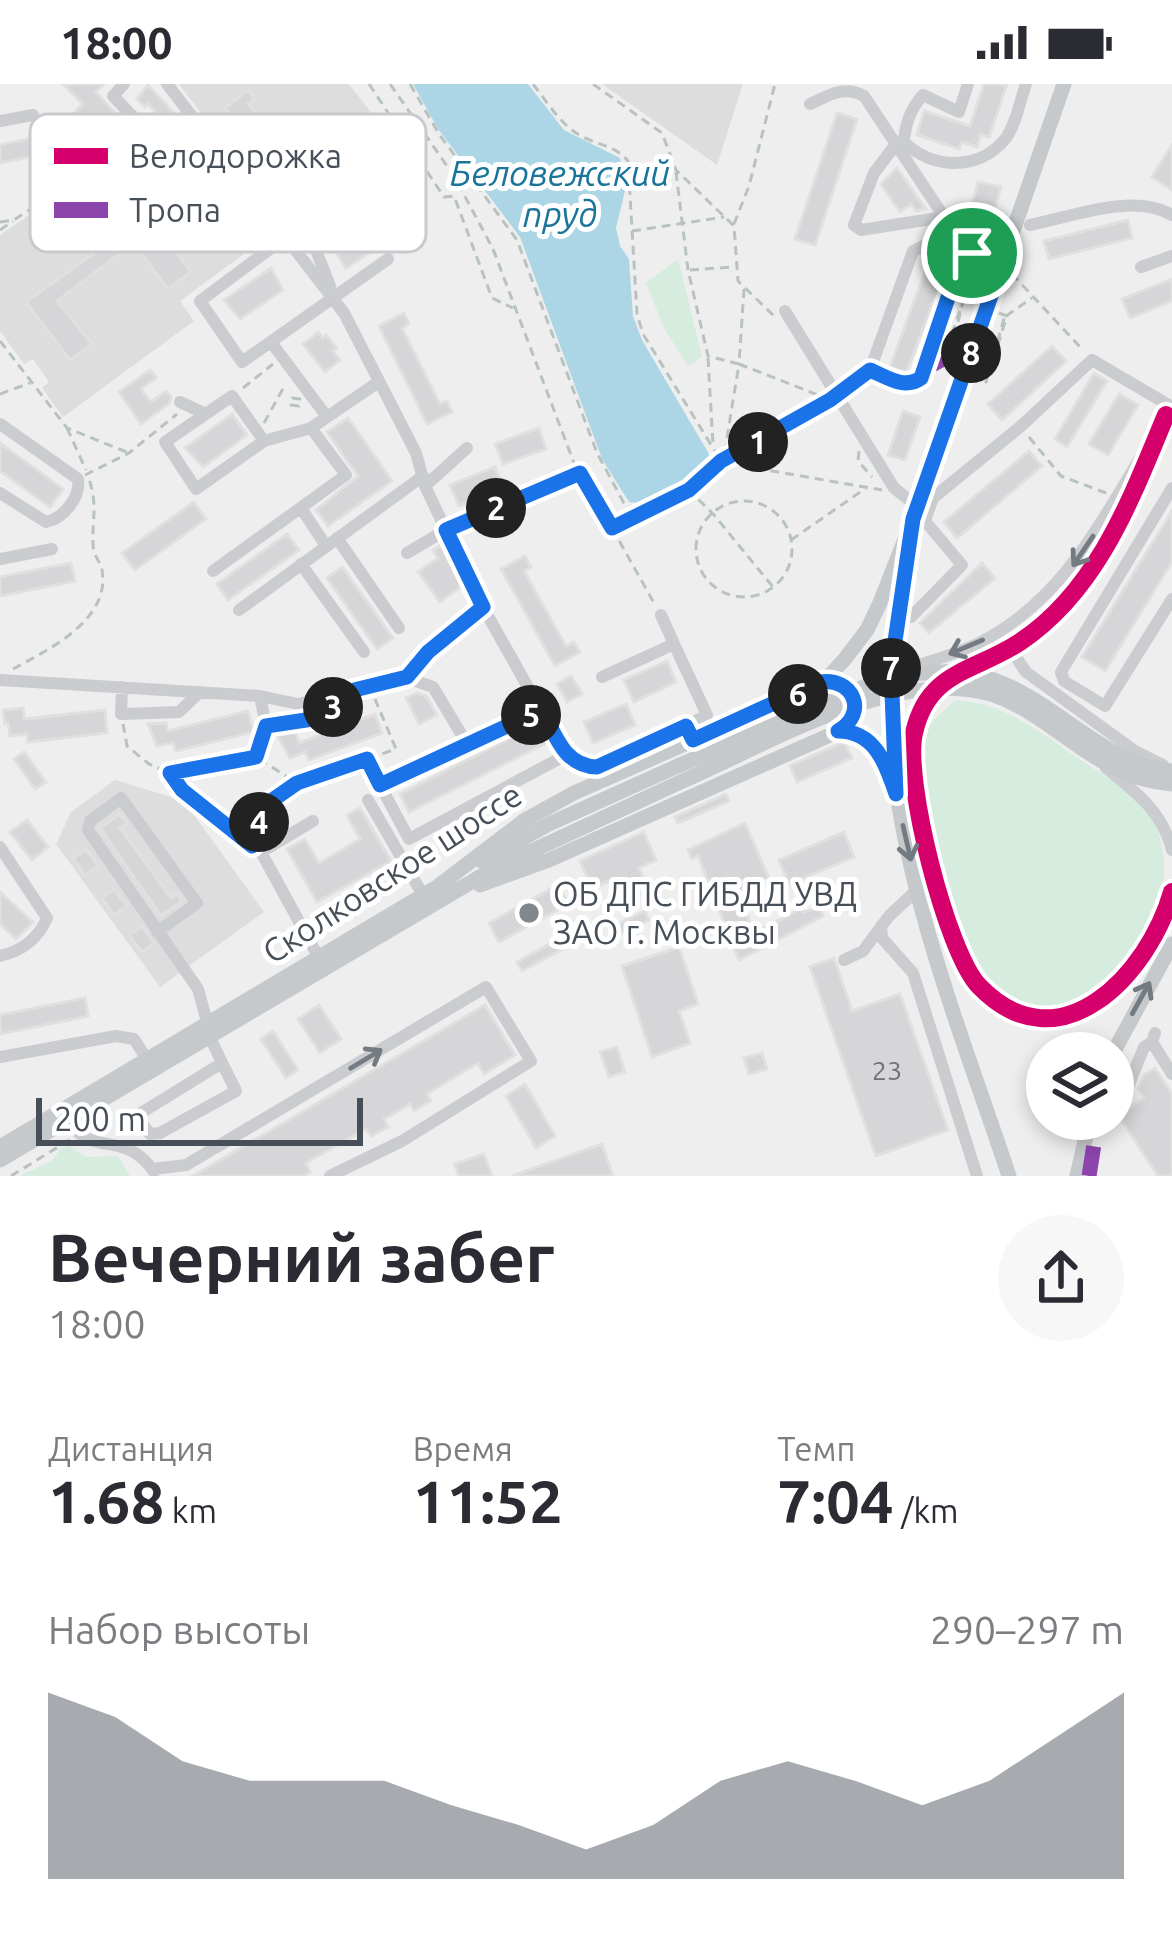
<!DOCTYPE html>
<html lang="ru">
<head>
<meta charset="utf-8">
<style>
	:root { --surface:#fff; --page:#f7f7f7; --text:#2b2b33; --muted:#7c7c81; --accent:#82878d }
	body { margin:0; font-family:Ubuntu,sans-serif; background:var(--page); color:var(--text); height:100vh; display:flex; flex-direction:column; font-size:45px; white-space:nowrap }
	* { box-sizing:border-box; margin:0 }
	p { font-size:39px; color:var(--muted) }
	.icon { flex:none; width:66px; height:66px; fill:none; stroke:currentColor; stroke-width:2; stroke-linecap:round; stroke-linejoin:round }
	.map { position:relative; height:1092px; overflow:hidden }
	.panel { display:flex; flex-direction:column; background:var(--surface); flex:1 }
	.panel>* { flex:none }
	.buttons { position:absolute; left:1026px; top:948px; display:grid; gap:24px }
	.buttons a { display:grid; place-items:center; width:108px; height:108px; border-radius:50%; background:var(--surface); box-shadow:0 6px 18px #0003; font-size:60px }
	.scale { position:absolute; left:36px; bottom:30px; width:327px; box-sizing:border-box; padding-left:12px; border:6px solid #474f59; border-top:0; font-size:33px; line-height:42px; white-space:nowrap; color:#474f59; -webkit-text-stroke:9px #fff; paint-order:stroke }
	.pin { position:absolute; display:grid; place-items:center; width:102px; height:102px; color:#fff; margin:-51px; border:6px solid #fff; border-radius:50%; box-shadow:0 3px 12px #0007 }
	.km { position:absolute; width:60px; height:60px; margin:-30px; border-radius:50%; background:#222; color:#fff; font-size:33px; line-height:60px; text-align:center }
	.round { display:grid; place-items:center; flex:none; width:126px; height:126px; border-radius:63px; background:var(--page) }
	.overview { display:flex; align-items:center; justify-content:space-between; height:204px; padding:0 48px }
	h1 { font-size:66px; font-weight:700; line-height:90px }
	.figures { display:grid; grid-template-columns:repeat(3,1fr); gap:18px; height:204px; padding:12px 48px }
	.figures div { display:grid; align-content:center }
	.figures b { font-size:60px; font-weight:700 }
	.figures small { font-size:33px; font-weight:400 }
	.figures p { font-size:33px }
	.chart { height:336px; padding:24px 48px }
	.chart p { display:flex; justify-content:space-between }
	.chart svg { width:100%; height:216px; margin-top:12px; fill:var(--accent); opacity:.7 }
	.status { display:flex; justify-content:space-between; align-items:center; height:84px; padding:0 60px; background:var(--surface); direction:ltr }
	.status svg { height:33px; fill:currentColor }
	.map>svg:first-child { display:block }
</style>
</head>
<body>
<div class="status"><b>18:00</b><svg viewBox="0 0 49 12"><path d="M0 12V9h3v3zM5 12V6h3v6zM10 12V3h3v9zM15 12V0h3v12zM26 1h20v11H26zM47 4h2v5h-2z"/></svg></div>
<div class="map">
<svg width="1172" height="1092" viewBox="0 0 1172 1092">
	<rect width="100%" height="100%" fill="#efeeee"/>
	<path fill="#ddd" d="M179 0H349L401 67 293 150Z
		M602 0H743L717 81Z
		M187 41 268 152 180 217 194 237 63 333 42 304 49 298 33 275 24 280 0 247V151L89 90 103 109Z
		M115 696 184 717 264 828 160 903 56 760 71 728Z"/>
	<path fill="#d5ecdf" d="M678 175 702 273 688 282 664 244 646 199Z
		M955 616C1004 619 1037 646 1076 673 1102 691 1138 709 1154 736 1172 783 1166 821 1139 863 1114 903 1086 927 1036 923 1019 922 1000 914 988 901 959 869 948 815 938 774 931 749 910 671 923 649 931 637 945 626 955 616Z
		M68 1062 87 1073 118 1072 130 1092H19L52 1077 61 1064Z"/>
	<path fill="#acd6e6" d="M413 0H528L564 46 620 74 625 107 616 144 620 162 629 175 633 232 642 256 709 370 711 378C691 397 656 423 629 418L602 375 520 153 438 45Z"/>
	<path fill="#d6d6d8" stroke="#e0e0e1" stroke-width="3" d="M63 0H104L96 8 127 42 108 67 72 31 83 20Z
		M984 0H1007L989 53 981 50 977 63 962 58 959 65 917 51 924 27 970 42Z
		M148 1 173 28 164 37 148 20 145 23 137 15Z
		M248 6 255 15 248 20 302 88 309 83 316 92 294 110 225 24Z
		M837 29 857 35 815 161 795 155Z
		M65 47 69 65 0 79V61Z
		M1172 61V106L1152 93Z
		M897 84 922 120 926 125 916 127 911 120 900 128 881 100Z
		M978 98 1001 103 984 160 971 155 965 145Z
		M149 130 191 188 168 205 134 159 57 217 92 260 70 276 26 218Z
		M1128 136 1132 154 1049 175 1044 157Z
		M371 141 384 159 346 184 334 166Z
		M928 179 946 185 906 289 890 283Z
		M271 184 283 206 240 235 224 216Z
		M1172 195V217L1130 234 1122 215Z
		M404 229 409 240 402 244 440 320 447 317 452 328 427 340 379 242Z
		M318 248 323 254 326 251 337 264 333 267 340 276 325 288 303 260Z
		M1052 262 1066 277 1002 336 988 320Z
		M150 286 156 294 141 305 151 318 166 307 171 313 170 319 141 340 119 308Z
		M1094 289 1107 297 1067 363 1055 355Z
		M1119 310 1138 321 1108 371 1089 360Z
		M903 327 920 333 905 376 888 371Z
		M232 330 247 351 203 383 185 364Z
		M348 334 392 397 328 442 316 426 358 392 327 348Z
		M539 344 546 365 503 380 495 360Z
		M0 359 63 405 50 423 0 387Z
		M1029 367 1042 382 957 454 944 438Z
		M495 383 503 404 459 422 450 401Z
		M194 418 206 435 135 486 122 469Z
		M1172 427V478L1105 587 1082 573Z
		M287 450 299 466 228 516 217 500Z
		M441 461 462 502 440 518 418 488 438 474 433 466Z
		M525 472 531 483 524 487 566 562 574 558 580 568 555 582 501 485Z
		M71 479 75 497 0 512V493Z
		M982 479 995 494 929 549 920 539Z
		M342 483 393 554 377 565 327 494Z
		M667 577 676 598 634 618 624 596Z
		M571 592 582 610 567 618 557 600Z
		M417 609 426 612 437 631 419 640 406 614Z
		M626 620 635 641 593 659 584 638Z
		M23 624 24 635 105 626 107 649 28 658 27 650 10 652 8 639 5 640 3 626Z
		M248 627 254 648 176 667 173 659 157 662 148 640 166 639 168 647Z
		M375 630 382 649 309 676 305 668 290 674 277 651 295 648 299 659Z
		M536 641 546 659 409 728 400 710Z
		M841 659 845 660 852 674 797 698 790 682Z
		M24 668 46 698 35 705 14 675Z
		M726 710 729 717 678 739 675 733Z
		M360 724 391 777 317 818 287 765 305 755 319 779 360 755 347 731Z
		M120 730 127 740 120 744 171 814 177 810 182 817 161 832 100 744Z
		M27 736 48 763 32 776 10 748Z
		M745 739 769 794 737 808 755 849 802 824 804 828 820 823 823 832 739 876 698 772 692 775 688 766Z
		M644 748 656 776 639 784 645 797 615 811 609 797 592 804 580 777Z
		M844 748 854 773 789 800 779 776Z
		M86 765 98 782 85 791 73 774Z
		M558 801 568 820 499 858 489 839Z
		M114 805 127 822 114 831 102 814Z
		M0 808 33 838 16 855 0 840Z
		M645 827 649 836 614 853 610 844Z
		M142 842 154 859 142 868 129 851Z
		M578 844 583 854 522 887 517 878Z
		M679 863 698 920 679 927 690 959 652 973 622 882Z
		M834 874 852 927 900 910 948 1046 876 1072 810 883Z
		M85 914 88 932 0 950V931Z
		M319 921 341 955 320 969 298 935Z
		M485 921 515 971 484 990 478 979 427 1010 431 1017 414 1027 410 1020 384 1035 388 1043 371 1052 366 1045 306 1079 310 1088 303 1092H193Z
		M273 947 298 986 286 994 261 955Z
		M617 963 625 988 609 993 600 968Z
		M762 969 767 985 749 990 744 974Z
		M1155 984 1172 1010V1092H1158L1118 1031 1144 1014 1138 1005 1144 991Z
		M525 1000 555 1052 536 1064 506 1012Z
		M602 1060 613 1092H514V1091Z
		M484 1070 492 1092H459L455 1080Z"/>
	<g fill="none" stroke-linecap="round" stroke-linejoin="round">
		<path stroke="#b8c3c0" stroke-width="3" stroke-dasharray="9 6" stroke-linecap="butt" d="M369 0 444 113 454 112 492 214 513 224
			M390 0 454 92 493 165 574 379 612 444 631 436
			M410 0 439 50 517 156 597 369 633 436 689 406 714 431 773 503
			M533 0C548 19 561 42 583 53 600 62 615 61 628 77L637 230 643 250 721 377 690 405
			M593 0 662 49 676 86 734 142 738 197 774 232
			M676 88 688 186 708 272 739 280 723 378
			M0 138 14 136 115 68
			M734 140 749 102 775 0
			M0 146 13 137
			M632 147 724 133
			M690 186 734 183
			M1012 190 1082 265
			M744 205 739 280 823 313
			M999 229 1007 232 986 298 1005 231
			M1006 232 1032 214
			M0 257 67 344 129 369
			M708 274 713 360
			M946 276 943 275 963 218 947 281
			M243 304 273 280
			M0 310 30 299
			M292 314 300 315 299 322 291 321Z
			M264 339 285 301
			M67 344 86 386
			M1029 353 1061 392 1106 409
			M859 367 858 377 872 393
			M726 377 826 318
			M726 379 882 406
			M85 391 129 369 177 330
			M696 465a48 48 0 1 1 96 0a48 48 0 1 1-96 0Z
			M612 444 654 519
			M791 456 866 404
			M13 585C47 566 111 537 102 486 100 477 93 471 93 460 92 434 98 423 89 395
			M123 640 127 662 149 680 170 689 256 673 297 699 396 665 375 615
			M256 673 261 655
			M172 691 182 706 254 763
			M253 760 264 722 297 699
			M312 833 397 783
			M11 1092 71 1055"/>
		<path stroke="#cacccf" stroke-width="12" d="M167 0 344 229 416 369 425 402 446 446 407 469
			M968 0 959 28 923 11C911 24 905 41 904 58 933 86 980 87 1006 54 1016 40 1020 17 1026 0
			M810 20C830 11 844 1 864 12L964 163 1001 183
			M0 37 33 31
			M896 60 874 89 854 141 861 146 944 133
			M122 62 142 42 113 12 124 0
			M1030 141C1071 133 1134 108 1172 131
			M286 153 200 217 242 278 388 175
			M960 178 921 294 906 300 870 286 913 167 924 162 960 178 972 169
			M1141 183 1172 172
			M330 202 314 161 372 97
			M785 227 894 404 917 422
			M271 258 327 333
			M838 311 870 286
			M180 318 206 330
			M1166 331C1131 415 1098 506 1020 558 975 588 928 586 914 649 903 695 947 869 979 902 1060 986 1149 889 1172 808
			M0 340 78 395C81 413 64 434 46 438L0 409
			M264 357 232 312 165 358 196 405 264 357 311 344 377 299
			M554 399 446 446 483 523 566 671C601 698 651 659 686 642L693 657
			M425 402 467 364
			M1172 404 1061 588 1064 597 1105 622 1172 515
			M301 424 326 462
			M337 454 399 544
			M0 475 52 465
			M301 480 364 568
			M213 487 346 391 311 344
			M239 526 423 392
			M661 531 674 560
			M911 533 962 481 925 437 933 414 1020 343 1092 276 1172 323
			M1016 561 1015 572 1026 588 1135 667 1163 681
			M901 587C928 577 956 571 981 558 1062 516 1098 442 1144 368
			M602 593 674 560 707 631 686 642
			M407 594 433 603 469 663
			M0 596 260 612 298 620 407 594 428 568 483 523
			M820 597 842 599 854 613V631L840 647
			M122 603 121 630 179 628 200 608
			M260 612 266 642 326 633 342 609
			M542 626 380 701 409 755 566 671
			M1106 684C1136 708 1162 727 1172 766
			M368 716 423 811
			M313 737 261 768 319 874
			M0 763 47 834C38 855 22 867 0 872
			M881 842 882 854 913 889 977 1092
			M157 848 197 819 121 714 90 737 88 746 198 905 208 941
			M844 876 863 867 889 832 918 805
			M208 949 222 979 136 1032 150 1050 160 1049 236 1007 222 979
			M1155 949 1152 958 1172 990
			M0 973 116 952 134 955 148 977
			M1113 1003H1128L1144 963 1152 958
			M65 1033C92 1077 124 1043 154 1088
			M153 1085 186 1081 486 903 531 977 402 1057 330 1092"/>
		<path stroke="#c6c9cc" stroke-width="15" d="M909 462C900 522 887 582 890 643 899 798 961 947 1009 1092
			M994 596C1057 618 1104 681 1172 687
			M991 610C1060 634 1092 693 1172 700
			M482 777 549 740 680 681
			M480 801 549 776 839 647C864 647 881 666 889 690
			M1113 969 1172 860
			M0 1063 437 803 525 736 574 709 802 608 830 591 844 576 867 546 879 521 913 435 1064 0
			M0 1076 495 784 687 695
			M1077 1092 1090 1035"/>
		<path stroke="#c6c9cc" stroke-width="15" d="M680 681 892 591 957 587 994 596
			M687 695C776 656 893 584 991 610"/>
		<path stroke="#8e44ad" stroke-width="15" stroke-dasharray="30 15" stroke-linecap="butt" d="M924 285 943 275
			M1089 1092 1098 1035"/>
		<defs>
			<path id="cycleway" d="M1166 331C1131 415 1098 506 1020 558 975 588 928 586 914 649 903 695 947 869 979 902 1060 986 1149 889 1172 808"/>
		</defs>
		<use href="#cycleway" stroke="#fff" stroke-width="26"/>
		<use href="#cycleway" stroke="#d6006c" stroke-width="18"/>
	</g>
	<defs><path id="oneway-shaft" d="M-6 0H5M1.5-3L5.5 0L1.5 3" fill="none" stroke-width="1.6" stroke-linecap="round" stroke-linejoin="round" transform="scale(3)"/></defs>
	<g stroke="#757b82">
		<use href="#oneway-shaft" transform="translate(1083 467) rotate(124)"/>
		<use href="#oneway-shaft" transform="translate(966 563) rotate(157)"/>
		<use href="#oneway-shaft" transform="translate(366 975) rotate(-31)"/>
	</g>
	<g stroke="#737a81">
		<use href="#oneway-shaft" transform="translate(907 759) rotate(77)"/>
		<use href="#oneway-shaft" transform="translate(1141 914) rotate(-61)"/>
	</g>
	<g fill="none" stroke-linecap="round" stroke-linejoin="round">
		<defs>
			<path id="route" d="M972 169 1001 183 913 435 891 584 896 710C886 680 875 647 838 647 869 629 853 593 820 598L693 656 686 642 597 683C564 682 556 652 542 626L380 701 367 675 297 699 264 722 252 762 182 706 170 689 256 673 266 642 326 633 342 609 407 593 428 568 483 523 446 446 580 389 612 444 689 406 721 377 830 316 870 286C887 293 904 306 921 294L960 178Z"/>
		</defs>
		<use href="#route" stroke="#fff" stroke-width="24"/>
		<use href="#route" stroke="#1a73e8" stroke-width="15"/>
	</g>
	<circle fill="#82878d" stroke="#fff" stroke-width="4.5" cx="529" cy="829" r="12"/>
	<g text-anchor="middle" stroke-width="10" stroke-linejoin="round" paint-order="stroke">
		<g font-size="27" fill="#6c727a">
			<text x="887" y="996">23</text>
		</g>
		<g font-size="33" fill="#474f59" stroke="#fff">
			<text transform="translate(392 789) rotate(-33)" y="12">Сколковское шоссе</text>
		</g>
		<g font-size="33" fill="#474f59" stroke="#fff" text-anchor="start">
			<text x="553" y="822">ОБ ДПС ГИБДД УВД<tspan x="553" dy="38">ЗАО г. Москвы</tspan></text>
		</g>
		<g font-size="36" font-style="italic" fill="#19759a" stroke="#fff">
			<text x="560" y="102">Беловежский<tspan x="560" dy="41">пруд</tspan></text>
		</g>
	</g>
	<rect x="30" y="30" width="396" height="138" rx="18" fill="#fff" stroke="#c8cacd" stroke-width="3"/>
	<rect x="54" y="64" width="54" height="16" fill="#d6006c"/>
	<rect x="54" y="118" width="54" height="16" fill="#8e44ad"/>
	<g font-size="33" fill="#474f59">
		<text x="129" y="84">Велодорожка</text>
		<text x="129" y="138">Тропа</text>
	</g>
</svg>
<div class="buttons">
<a><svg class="icon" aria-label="layers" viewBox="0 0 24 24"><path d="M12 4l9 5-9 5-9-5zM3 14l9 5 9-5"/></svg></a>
</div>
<div class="scale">200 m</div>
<div class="pin" style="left:972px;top:169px;background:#1e9e55"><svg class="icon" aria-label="arrive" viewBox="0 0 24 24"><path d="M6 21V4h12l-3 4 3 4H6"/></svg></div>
<b class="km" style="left:758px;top:358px">1</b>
<b class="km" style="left:496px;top:424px">2</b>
<b class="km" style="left:333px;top:623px">3</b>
<b class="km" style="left:259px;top:738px">4</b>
<b class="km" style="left:531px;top:631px">5</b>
<b class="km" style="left:798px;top:610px">6</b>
<b class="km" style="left:891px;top:584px">7</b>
<b class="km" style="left:971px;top:269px">8</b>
</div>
<section class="panel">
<div class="overview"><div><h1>Вечерний забег</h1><p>18:00</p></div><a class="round"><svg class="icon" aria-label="share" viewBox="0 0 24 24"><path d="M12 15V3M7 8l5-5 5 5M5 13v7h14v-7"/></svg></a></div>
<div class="figures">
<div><p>Дистанция</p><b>1.68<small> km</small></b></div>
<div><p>Время</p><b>11:52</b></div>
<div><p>Темп</p><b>7:04<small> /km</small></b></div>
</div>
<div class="chart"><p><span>Набор высоты</span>290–297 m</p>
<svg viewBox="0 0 160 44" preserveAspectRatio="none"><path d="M0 44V6L10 11L20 20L30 24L40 24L50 24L60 29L70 33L80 38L90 33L100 24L110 20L120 24L130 29L140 24L150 15L160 6V44z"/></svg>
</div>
</section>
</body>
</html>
